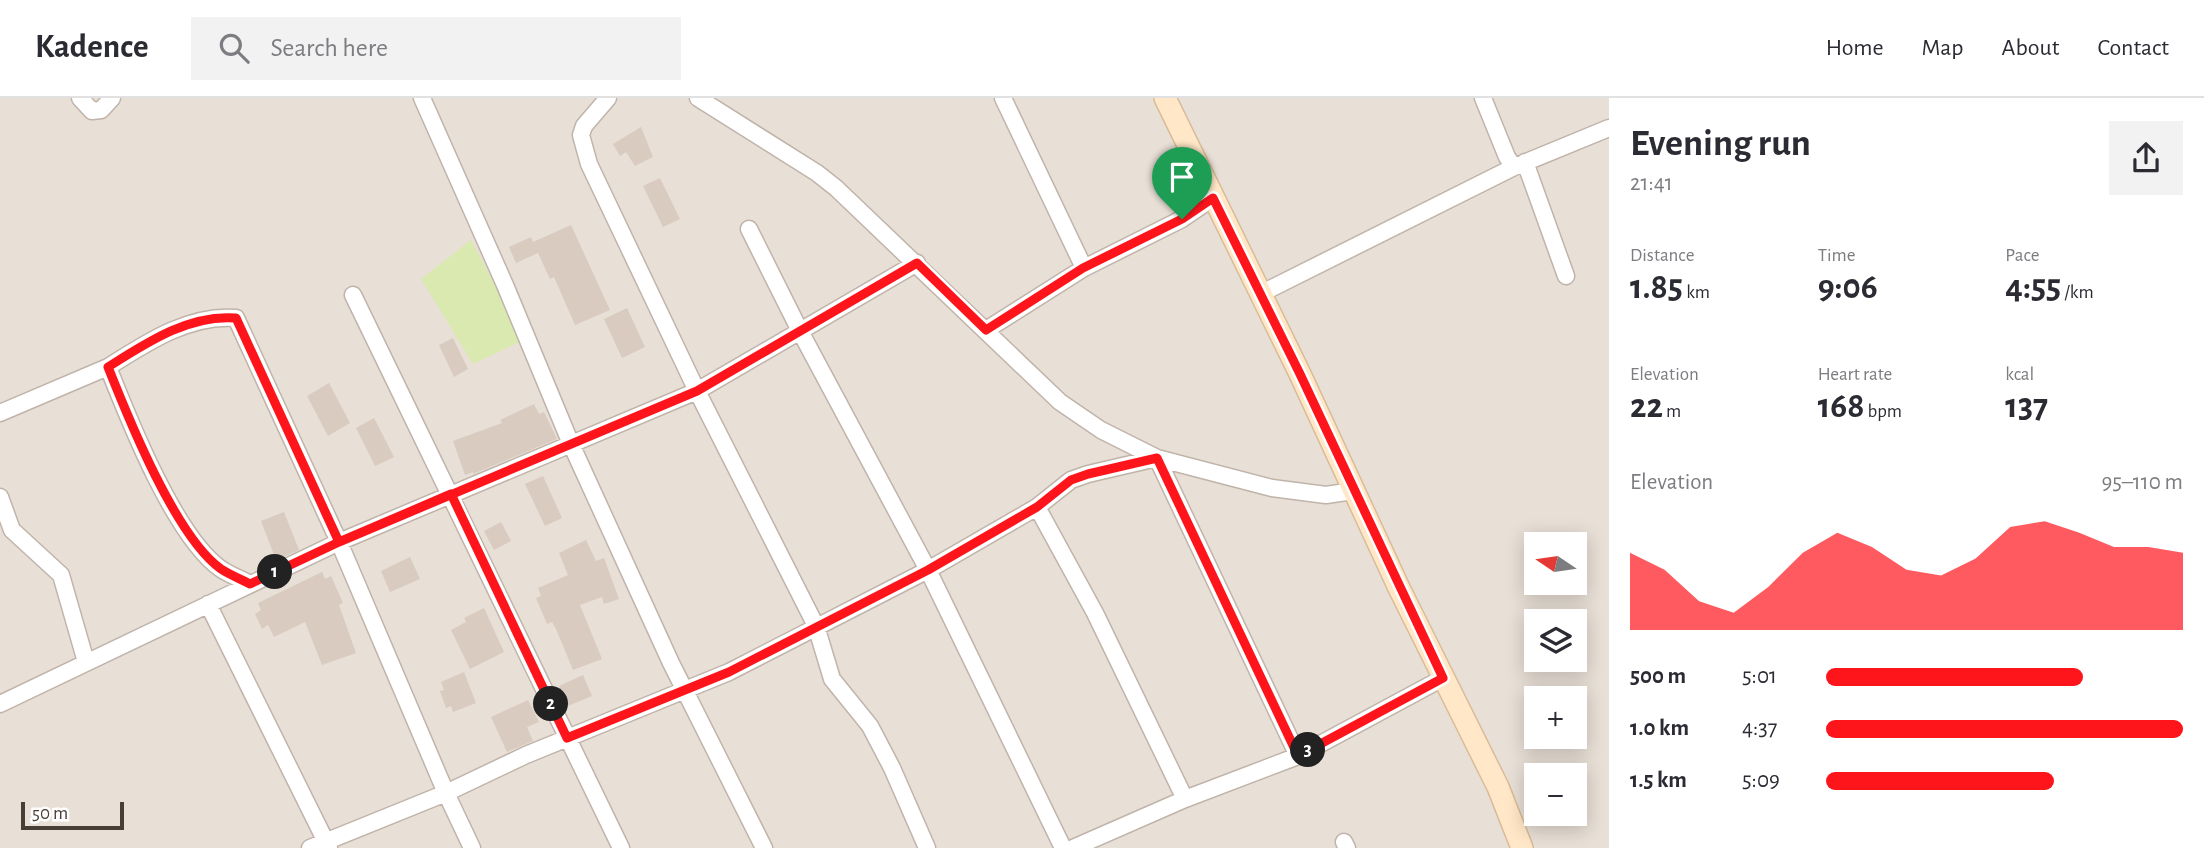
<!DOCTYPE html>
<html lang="en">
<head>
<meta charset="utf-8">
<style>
	:root { --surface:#fff; --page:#f2f2f3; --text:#2b2b33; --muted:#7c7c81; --line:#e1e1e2; --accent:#fe151c }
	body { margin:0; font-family:"Alegreya Sans",sans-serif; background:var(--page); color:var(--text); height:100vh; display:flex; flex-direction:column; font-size:26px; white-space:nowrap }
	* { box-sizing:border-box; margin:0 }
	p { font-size:23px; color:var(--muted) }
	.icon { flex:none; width:38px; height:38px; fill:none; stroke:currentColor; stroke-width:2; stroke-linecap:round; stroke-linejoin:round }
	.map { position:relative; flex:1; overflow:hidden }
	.panel { display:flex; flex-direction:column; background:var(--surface); width:595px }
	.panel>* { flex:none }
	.needle { width:46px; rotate:283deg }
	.tools { position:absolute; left:1524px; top:434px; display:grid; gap:14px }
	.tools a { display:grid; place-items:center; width:63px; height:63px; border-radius:0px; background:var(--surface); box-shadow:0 4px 18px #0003; font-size:35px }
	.scale { position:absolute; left:21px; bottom:18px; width:103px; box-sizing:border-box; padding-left:7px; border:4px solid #483e36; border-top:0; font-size:19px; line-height:24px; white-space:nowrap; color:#483e36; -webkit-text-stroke:5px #fff; paint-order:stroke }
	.pin { position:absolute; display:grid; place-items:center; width:60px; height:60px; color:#fff; margin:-72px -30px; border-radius:50% 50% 50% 0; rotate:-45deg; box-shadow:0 0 7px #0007 }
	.pin .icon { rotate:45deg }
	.km { position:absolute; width:35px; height:35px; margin:-18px; border-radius:50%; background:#222; color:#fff; font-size:19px; line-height:35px; text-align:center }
	.round { display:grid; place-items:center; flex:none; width:74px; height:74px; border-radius:0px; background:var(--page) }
	.summary { display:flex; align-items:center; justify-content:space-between; height:119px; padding:0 21px }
	h1 { font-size:38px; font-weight:700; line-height:52px }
	.figures { display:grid; grid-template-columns:repeat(3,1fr); gap:10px; height:119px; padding:7px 21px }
	.figures div { display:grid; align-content:center }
	.figures b { font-size:35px; font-weight:700 }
	.figures small { font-size:19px; font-weight:400 }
	.figures p { font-size:19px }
	.chart { height:196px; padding:14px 21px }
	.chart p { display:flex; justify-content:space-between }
	.chart svg { width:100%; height:126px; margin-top:7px; fill:var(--accent); opacity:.7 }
	ul { padding:0 21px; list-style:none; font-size:23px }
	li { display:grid; grid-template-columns:112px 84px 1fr; align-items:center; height:52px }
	li i { height:18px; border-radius:9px; background:var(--accent) }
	header { display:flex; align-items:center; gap:42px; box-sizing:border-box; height:98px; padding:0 35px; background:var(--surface); border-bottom:2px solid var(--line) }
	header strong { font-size:33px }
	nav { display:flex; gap:38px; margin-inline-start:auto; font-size:24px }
	.search { width:490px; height:63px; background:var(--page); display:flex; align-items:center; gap:18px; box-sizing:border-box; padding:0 24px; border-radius:0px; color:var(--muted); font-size:26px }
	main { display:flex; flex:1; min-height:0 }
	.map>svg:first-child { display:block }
</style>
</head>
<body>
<header>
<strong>Kadence</strong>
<div class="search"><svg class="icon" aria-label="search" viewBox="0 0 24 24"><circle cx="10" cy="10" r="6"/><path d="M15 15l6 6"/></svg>Search here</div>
<nav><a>Home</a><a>Map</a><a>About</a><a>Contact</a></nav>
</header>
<main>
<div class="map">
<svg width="1609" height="750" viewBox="0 0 1609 750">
	<rect width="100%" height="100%" fill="#f4eee8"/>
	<path fill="#e8dfd6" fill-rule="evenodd" d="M0 0H1609V750H0ZM1536 446H1575V485H1536ZM1536 523H1575V562H1536ZM1536 600H1575V639H1536ZM1536 677H1575V716H1536Z"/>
	<path fill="#d9e9b0" d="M471 142 524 242 473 266 421 181Z"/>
	<path fill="#d9cbc0" d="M641 29 653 59 635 68 626 54 620 58 613 46Z
		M660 80 680 121 663 129 643 88Z
		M571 127 610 212 575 227 554 179 550 181 538 155 516 165 509 149 531 139 533 144Z
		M627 210 645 249 622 260 604 221Z
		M453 240 468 271 454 279 439 247Z
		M329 285 350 325 328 338 307 298Z
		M534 306 539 316 544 314 557 341 473 376V374L465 377 453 343 502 325 500 322Z
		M374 320 394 359 375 368 356 330Z
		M543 378 562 420 545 428 525 386Z
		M284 414 299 452 276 462 261 423Z
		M501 424 511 443 494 452 484 433Z
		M586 442 596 463 604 460 619 501 604 506 602 499 580 507 602 561 573 572 556 531 552 524 547 526 536 500 541 498 538 490 568 477 559 455Z
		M410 459 420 481 390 494 381 473Z
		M322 474 325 481 331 478 343 505 339 507 356 555 322 567 305 524 274 539 268 527 262 531 255 516 261 512 258 505Z
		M484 510 504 554 470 571 451 532 466 524 464 520Z
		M464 574 476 605 453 614 451 608 446 610 440 593 444 592 441 584Z
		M583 577 592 598 568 608 559 588Z
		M528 602 539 624 527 629 533 643 507 654 491 619Z"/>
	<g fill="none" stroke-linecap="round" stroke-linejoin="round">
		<defs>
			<path id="street" d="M80 0 92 13 101 12 112 0
				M422 0 505 187 571 346 671 565 764 750
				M608 0 584 28 581 37 589 66 697 293 816 528 832 581 870 628 892 670 927 750
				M698 0 817 75 836 90 1060 304 1101 332 1157 360 1272 390 1326 397 1353 393
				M1003 0 1084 170
				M1483 0 1507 59 1514 69 1609 30
				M1525 64 1566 178
				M749 131 800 233 928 472 1063 750
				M1260 196 1514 69
				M353 197 621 750
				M986 232 1084 170 1182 121 1213 100
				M108 269C146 245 189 216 236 220L339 444 446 695 472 750
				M0 315 108 269C129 322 175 439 221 471 230 477 241 481 250 486
				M0 399 12 432 61 477 86 564
				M1037 409 1095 515 1185 701
				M208 506 329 750
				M0 606 339 444 697 293 917 165
				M1344 744 1347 750
				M310 750 446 695 526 657 729 574 928 472 1037 409 1071 382 1088 376 1157 360 1298 658
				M1073 750 1185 701 1298 658 1443 580"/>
			<path id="secondary" d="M1165 0 1300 276 1399 490 1498 689 1522 750"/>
		</defs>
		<use href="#street" stroke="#c0b4aa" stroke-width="19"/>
		<use href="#secondary" stroke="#d8bc99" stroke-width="24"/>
		<use href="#street" stroke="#fff" stroke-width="16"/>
		<use href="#secondary" stroke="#ffe7c7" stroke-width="21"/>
	</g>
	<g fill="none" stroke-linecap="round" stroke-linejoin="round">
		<defs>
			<path id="route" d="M1182 121 1083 170 986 232 917 165 697 293 339 444 250 486C241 481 230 477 221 471 176 439 129 322 108 269 146 245 189 216 236 220L339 444 451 396 567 640 729 574 928 472 1037 409 1071 382 1088 376 1157 360 1298 658 1443 580 1300 276 1213 100 1182 121"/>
		</defs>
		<use href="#route" stroke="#fff" stroke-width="14"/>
		<use href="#route" stroke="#fe151c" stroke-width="9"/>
	</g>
</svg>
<div class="tools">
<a><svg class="needle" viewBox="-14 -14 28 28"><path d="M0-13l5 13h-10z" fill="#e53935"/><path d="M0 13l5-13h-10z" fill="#7c7c81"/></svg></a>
<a><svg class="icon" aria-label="layers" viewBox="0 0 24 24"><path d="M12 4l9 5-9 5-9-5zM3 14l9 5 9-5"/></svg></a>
<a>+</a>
<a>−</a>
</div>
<div class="scale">50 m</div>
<div class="pin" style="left:1182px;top:121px;background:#1e9e55"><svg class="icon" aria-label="arrive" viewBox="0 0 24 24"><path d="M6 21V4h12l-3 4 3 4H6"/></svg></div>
<b class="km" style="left:275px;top:474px">1</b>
<b class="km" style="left:551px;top:606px">2</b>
<b class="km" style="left:1308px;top:652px">3</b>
</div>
<section class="panel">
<div class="summary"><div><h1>Evening run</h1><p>21:41</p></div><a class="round"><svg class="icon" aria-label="share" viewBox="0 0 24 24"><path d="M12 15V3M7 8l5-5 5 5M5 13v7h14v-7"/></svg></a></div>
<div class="figures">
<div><p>Distance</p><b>1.85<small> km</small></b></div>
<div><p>Time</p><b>9:06</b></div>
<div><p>Pace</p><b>4:55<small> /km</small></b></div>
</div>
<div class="figures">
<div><p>Elevation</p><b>22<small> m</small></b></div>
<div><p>Heart rate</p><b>168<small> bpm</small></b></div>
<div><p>kcal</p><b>137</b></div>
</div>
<div class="chart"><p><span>Elevation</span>95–110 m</p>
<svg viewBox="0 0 160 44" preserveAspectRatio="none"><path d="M0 44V17L10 23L20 34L30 38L40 29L50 17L60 10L70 15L80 23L90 25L100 19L110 8L120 6L130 10L140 15L150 15L160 17V44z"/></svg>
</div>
<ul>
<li><b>500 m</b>5:01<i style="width:72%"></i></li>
<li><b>1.0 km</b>4:37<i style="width:100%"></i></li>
<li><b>1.5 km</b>5:09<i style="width:64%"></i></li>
</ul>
</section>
</main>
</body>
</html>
